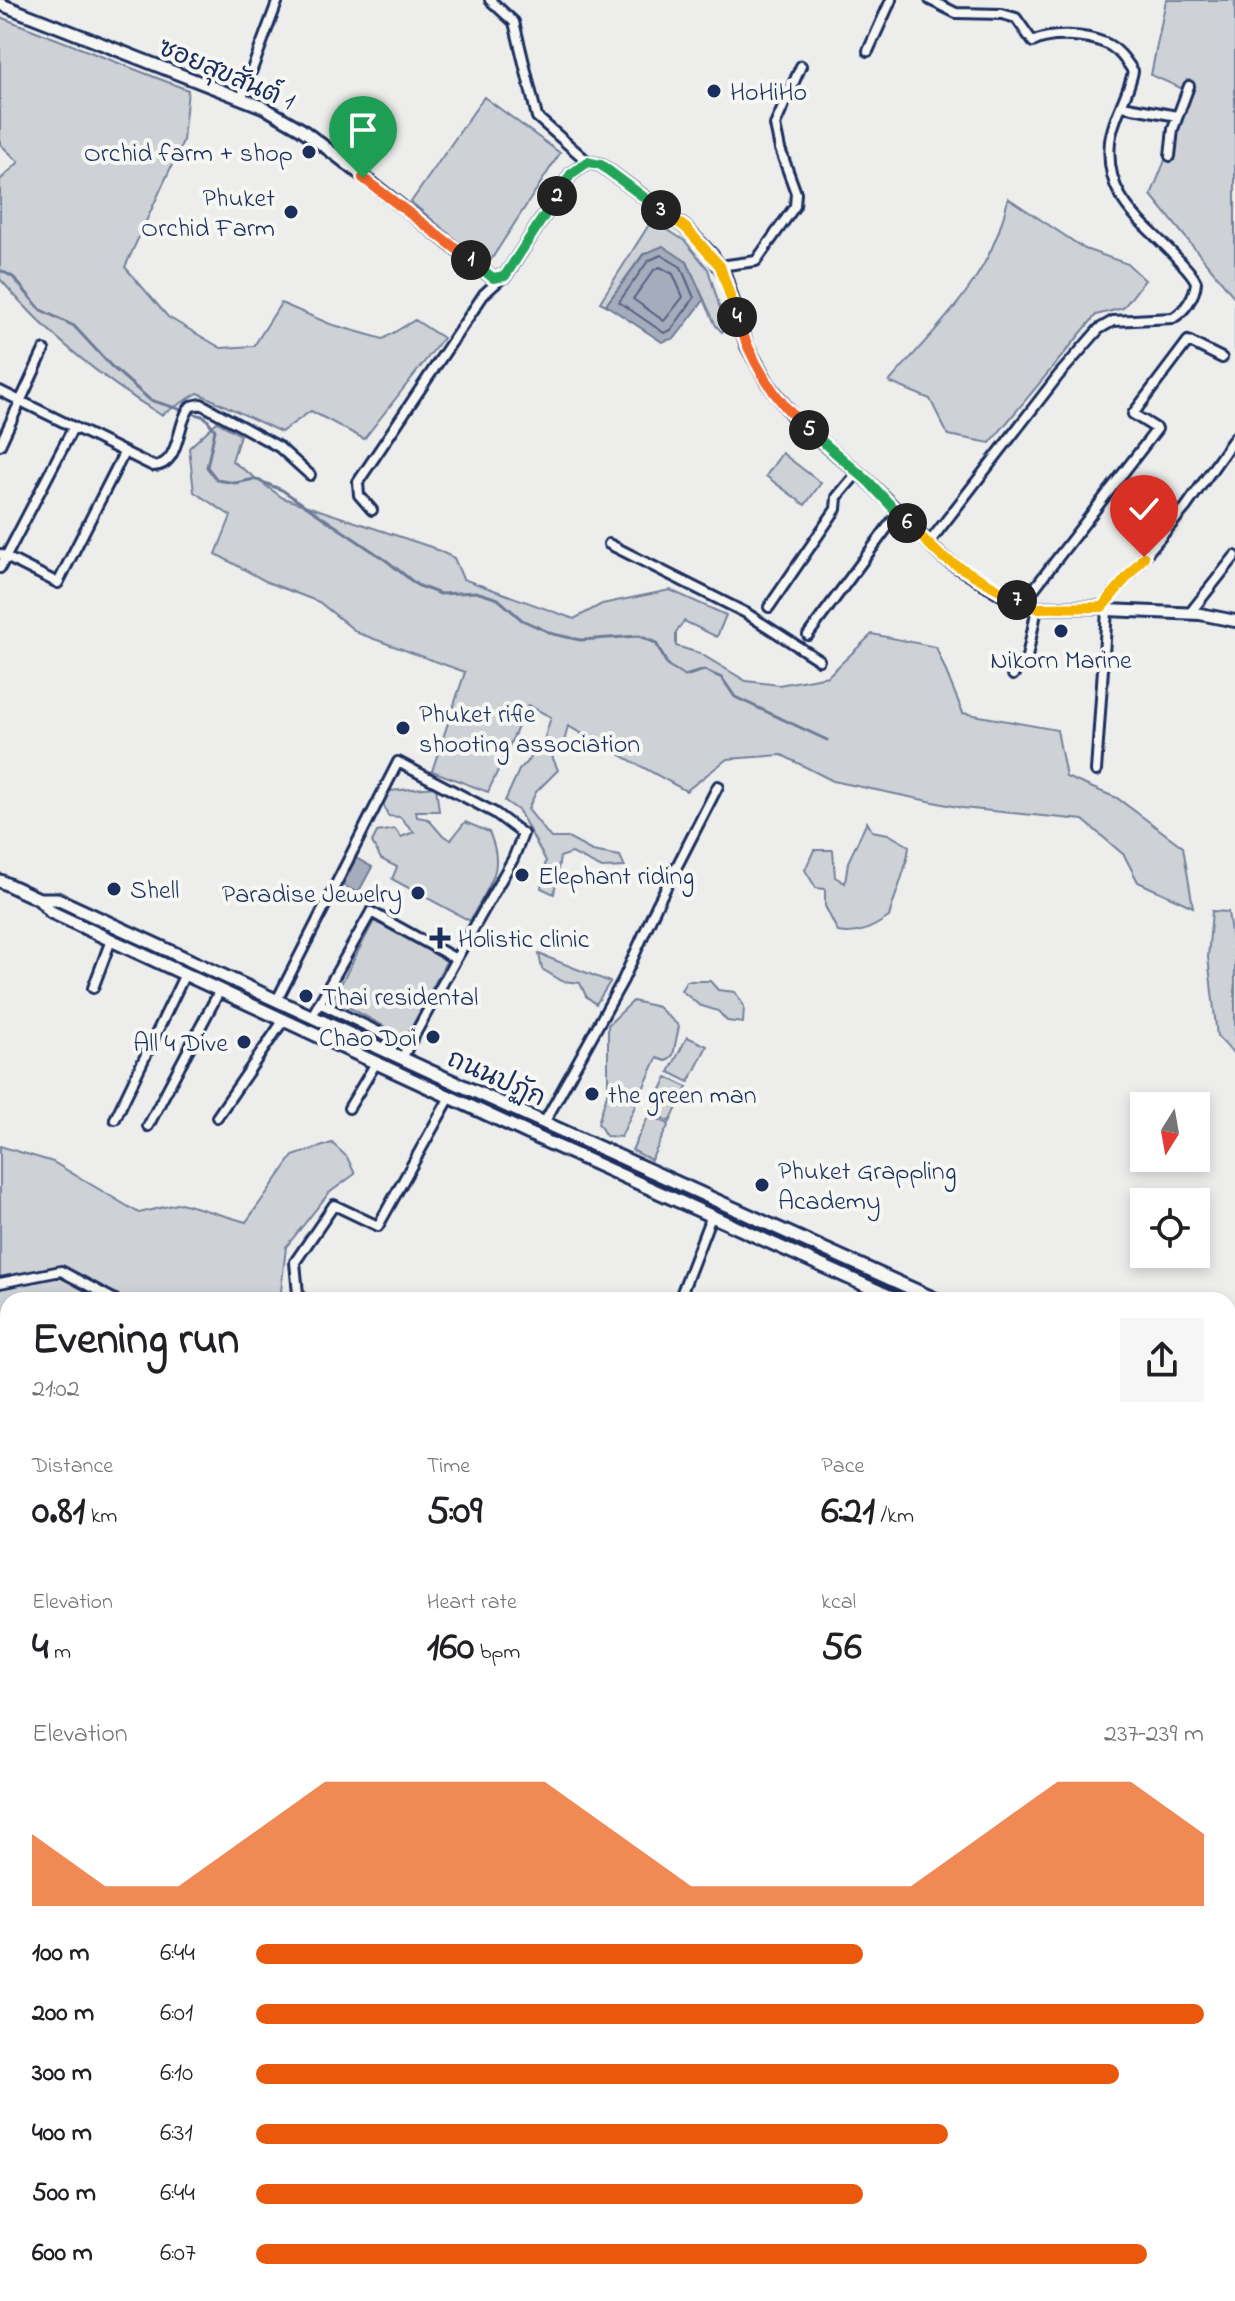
<!DOCTYPE html>
<html lang="en">
<head>
<meta charset="utf-8">
<style>
	:root { --surface:#fff; --page:#f6f6f6; --text:#202124; --muted:#757577; --accent:#ea580c }
	body { margin:0; font-family:"Indie Flower","Playpen Sans Thai",sans-serif; background:var(--page); color:var(--text); height:100vh; display:flex; flex-direction:column; font-size:30px; white-space:nowrap }
	* { box-sizing:border-box; margin:0 }
	p { font-size:26px; color:var(--muted) }
	.icon { flex:none; width:44px; height:44px; fill:none; stroke:currentColor; stroke-width:2; stroke-linecap:round; stroke-linejoin:round }
	.map { position:relative; flex:1; overflow:hidden }
	.panel { position:absolute; left:0px; top:1292px; width:1236px; height:1010px; display:flex; flex-direction:column; background:var(--surface); border-radius:24px 24px 0 0; box-shadow:0 4px 12px #0003 }
	.panel>* { flex:none }
	.needle { width:52px; rotate:191deg }
	.buttons { position:absolute; left:1130px; top:1092px; display:grid; gap:16px }
	.buttons a { display:grid; place-items:center; width:80px; height:80px; border-radius:0px; background:var(--surface); box-shadow:0 4px 12px #0003; font-size:40px }
	.pin { position:absolute; display:grid; place-items:center; width:68px; height:68px; color:#fff; margin:-82px -34px; border-radius:50% 50% 50% 0; rotate:-45deg; box-shadow:0 0 8px #0007 }
	.pin .icon { rotate:45deg }
	.km { position:absolute; width:40px; height:40px; margin:-20px; border-radius:50%; background:#222; color:#fff; font-size:22px; line-height:40px; text-align:center }
	.round { display:grid; place-items:center; flex:none; width:84px; height:84px; border-radius:0px; background:var(--page) }
	.head { display:flex; align-items:center; justify-content:space-between; height:136px; padding:0 32px }
	h1 { font-size:44px; font-weight:700; line-height:60px }
	.figures { display:grid; grid-template-columns:repeat(3,1fr); gap:12px; height:136px; padding:8px 32px }
	.figures div { display:grid; align-content:center }
	.figures b { font-size:40px; font-weight:700 }
	.figures small { font-size:22px; font-weight:400 }
	.figures p { font-size:22px }
	.chart { height:224px; padding:16px 32px }
	.chart p { display:flex; justify-content:space-between }
	.chart svg { width:100%; height:144px; margin-top:8px; fill:var(--accent); opacity:.7 }
	ul { padding:0 32px; list-style:none; font-size:26px }
	li { display:grid; grid-template-columns:128px 96px 1fr; align-items:center; height:60px }
	li i { height:20px; border-radius:10px; background:var(--accent) }
	.map>svg:first-child { display:block }
</style>
</head>
<body>
<div class="map">
<svg width="1235" height="2301" viewBox="0 0 1235 2301">
	<rect width="100%" height="100%" fill="#edeeec"/>
	<filter id="ink" filterUnits="userSpaceOnUse"><feTurbulence type="fractalNoise" baseFrequency=".0125" numOctaves="2"/><feDisplacementMap in="SourceGraphic" scale="16" xChannelSelector="R" yChannelSelector="G"/><feConvolveMatrix kernelMatrix="1 2 1 2 8 2 1 2 1" color-interpolation-filters="sRGB"/></filter>
	<g filter="url(#ink)">
		<path fill="#ced2d7" stroke="#74809a" stroke-width="2" d="M1166 0H1235V350V298L1151 195 1192 93 1151 75Z
			M0 17 188 90 183 141 125 267 168 317 221 348 254 346 281 303 330 324 383 339 415 320 443 338 364 439 311 411 281 432 198 393 161 415C98 376 48 335 0 279V180L19 162 0 144Z
			M484 97 560 153 487 266 411 202Z
			M1008 198 1085 249 1128 264 1145 280 1123 308 1096 315 990 443 948 435 930 399 889 382C940 323 993 277 1008 198Z
			M652 220 685 241 708 269 726 328 722 332 716 326 687 262 643 254 606 305 600 302Z
			M217 422 240 435 232 461 283 498 431 547 454 558 463 579 574 619 602 604 670 590 726 615 717 637 684 621 676 633V646L699 653 746 681 779 685 828 676 872 634 936 647 963 713 1057 730 1066 777 1117 798 1183 847 1193 907 1138 882 1124 855 1083 820 962 808 833 781 782 755 727 759 686 791 568 726 564 742 551 754 558 770 536 792 528 809 551 838H568L592 851 620 856 625 867 602 868 572 853 560 857 554 894 541 888 546 861 519 811 505 801 519 770 542 746 551 717 528 705 488 792 432 771 465 672 358 633 319 602 267 582 216 554 231 516 194 492 189 448Z
			M782 453 821 483 805 505 766 476Z
			M436 787 439 811H416L417 817 428 819 441 834 451 840 465 822 489 832C507 872 487 886 470 921L392 879 397 867 381 859 372 842 377 832 395 829 401 837 414 832 400 817 388 816 383 803 389 791Z
			M867 822 872 831 888 834 909 846C907 870 895 893 889 917 872 928 858 936 838 932L825 906V889L816 888 805 870 814 850H833L835 877 845 883 848 862Z
			M1212 911 1228 912 1235 960V1055L1217 1036 1208 957Z
			M374 921 447 960 406 1038 333 999Z
			M539 954 610 982 596 1004 586 996 580 983 562 981 542 969Z
			M687 981H710L718 990 735 992 744 1006 743 1023 727 1021 718 1011 699 1005 681 990Z
			M633 1001 658 1007 679 1026 673 1055 666 1061 657 1058 621 1137 606 1136 598 1123 608 1091V1025Z
			M687 1037 707 1046 689 1082 669 1072Z
			M667 1077 687 1087 670 1122 650 1112Z
			M649 1115 669 1124 651 1160 632 1150Z
			M332 1143 347 1157 355 1174 329 1193 286 1247 280 1300H8V1381L0 1377V1146L53 1162 139 1213 181 1203 246 1222 293 1156Z
			M1228 1748 1235 1752V2031L1228 2029Z
			M761 2294H914L912 2301H773Z
			M982 2294H1036V2299L1063 2301 1069 2294H1173L1171 2301H981Z"/>
		<path fill="#a5acbc" stroke="#6e7a96" stroke-width="2" d="M663 246 687 262 704 300 675 338 662 342 606 305 644 254Z
			M356 858 372 867 358 893 342 885Z"/>
		<g fill="none" stroke-linecap="round" stroke-linejoin="round">
			<path stroke="#526184" stroke-width="2" d="M661 255 681 267 694 298 671 330 664 333 619 302 648 261Z
				M660 267 673 274 683 297 664 321 633 299 654 270Z"/>
			<path stroke="#6e7a96" stroke-width="3" d="M0 270 13 277 41 310 74 326 111 366 150 400 205 417 215 430 207 467 217 480 235 483 255 479 282 490 387 561 417 585 440 594 476 592 498 599 522 620 553 634 580 640 639 636 656 643 668 666 685 676 704 670 722 678 735 697 827 740"/>
			<defs>
				<path id="minor" d="M490 0 514 22 537 117 588 162
					M868 51 891 0
					M241 99 278 0
					M1122 106 1177 116
					M1170 156 1173 129 1189 86
					M720 266 756 261 795 206 796 193 780 149 775 125 801 66
					M0 391 153 466C181 466 176 422 191 406L201 404 279 447 310 475
					M0 445 44 350
					M372 510 359 495 358 482 484 294 504 276
					M609 544 746 613 819 660
					M928 544 1058 376 1099 329 1113 321 1173 318C1185 311 1195 296 1196 282 1192 273 1184 266 1177 258 1142 220 1104 200 1110 141 1113 116 1129 95 1133 71 1125 59 1118 49 1105 43 1086 35 1051 32 1033 42L1016 18 1002 14 956 13 930 0
					M0 554 58 583 124 453
					M0 568 73 428
					M1023 603 1157 429 1133 414 1188 341 1222 358
					M769 607 836 509 837 497 858 472
					M1102 607 1186 507 1235 437
					M1190 613 1235 556
					M808 635 898 513
					M1013 675 1027 657 1037 608
					M1096 771 1107 610
					M93 988 111 940
					M277 1000 398 762 495 813 523 834 513 859 456 959 371 912 312 1016
					M319 1003 408 1046
					M402 1058 456 959
					M349 1108 376 1063
					M217 1117 283 1021
					M115 1119 185 974
					M544 1123 623 980 657 905 718 786
					M148 1126 220 990
					M0 1283 61 1271 115 1300
					M305 1300 298 1294 295 1262 334 1205 378 1226 450 1097
					M679 1300 712 1214
					M1228 1549 1235 1540
					M1228 1690 1235 1669
					M1228 1712 1235 1719
					M0 1844 8 1846
					M0 1882 8 1879
					M19 2294 40 2301
					M84 2301 87 2294
					M116 2301 119 2294
					M222 2301 226 2294
					M478 2301 483 2294
					M918 2301 920 2294"/>
				<path id="tertiary" d="M0 4 263 107 301 129 337 156 493 278 505 276 513 264 571 174 588 162 601 165 686 228 712 255 725 276 747 346 767 382 795 419 869 482 942 557 1001 594 1037 608 1102 607 1107 610 1200 614 1235 621
					M0 2153H8
					M391 2294 411 2301
					M745 2294 758 2301
					M620 2301 624 2294"/>
				<path id="secondary" d="M0 881 39 899 51 912 111 940 534 1136 898 1300
					M39 899H57L434 1073 937 1300
					M1228 1322 1235 1318
					M1228 1338 1235 1333"/>
			</defs>
			<use href="#minor" stroke="#1b2f5e" stroke-width="14"/>
			<use href="#tertiary" stroke="#1b2f5e" stroke-width="16"/>
			<use href="#secondary" stroke="#1b2f5e" stroke-width="17"/>
			<use href="#minor" stroke="#f6f6f2" stroke-width="8"/>
			<use href="#tertiary" stroke="#f6f6f2" stroke-width="10"/>
			<use href="#secondary" stroke="#f6f6f2" stroke-width="11"/>
		</g>
	</g>
	<g fill="none" stroke-linecap="round" stroke-linejoin="round" filter="url(#ink)">
		<defs>
			<path id="split-1" d="M363 178 471 260"/>
			<path id="split-2" d="M471 260 493 278 505 276 557 196"/>
			<path id="split-3" d="M557 196 571 174 588 162 601 165 661 210"/>
			<path id="split-4" d="M661 210 686 228 720 266 737 317"/>
			<path id="split-5" d="M737 317C750 359 774 401 809 430"/>
			<path id="split-6" d="M809 430 869 482 907 523"/>
			<path id="split-7" d="M907 523 942 557 1017 600"/>
			<path id="split-8" d="M1017 600 1037 608 1102 607 1144 557"/>
		</defs>
		<use href="#split-1" stroke="#fff" stroke-width="16"/>
		<use href="#split-2" stroke="#fff" stroke-width="16"/>
		<use href="#split-3" stroke="#fff" stroke-width="16"/>
		<use href="#split-4" stroke="#fff" stroke-width="16"/>
		<use href="#split-5" stroke="#fff" stroke-width="16"/>
		<use href="#split-6" stroke="#fff" stroke-width="16"/>
		<use href="#split-7" stroke="#fff" stroke-width="16"/>
		<use href="#split-8" stroke="#fff" stroke-width="16"/>
		<use href="#split-1" stroke="#f0652b" stroke-width="10"/>
		<use href="#split-2" stroke="#22a559" stroke-width="10"/>
		<use href="#split-3" stroke="#22a559" stroke-width="10"/>
		<use href="#split-4" stroke="#f5b400" stroke-width="10"/>
		<use href="#split-5" stroke="#f0652b" stroke-width="10"/>
		<use href="#split-6" stroke="#22a559" stroke-width="10"/>
		<use href="#split-7" stroke="#f5b400" stroke-width="10"/>
		<use href="#split-8" stroke="#f5b400" stroke-width="10"/>
	</g>
	<g fill="#1b2f5e" stroke="#f6f6f2" stroke-width="3">
		<circle cx="714" cy="91" r="8"/>
		<circle cx="309" cy="152" r="8"/>
		<circle cx="291" cy="212" r="8"/>
		<circle cx="1061" cy="631" r="8"/>
		<circle cx="403" cy="728" r="8"/>
		<circle cx="522" cy="875" r="8"/>
		<circle cx="114" cy="889" r="8"/>
		<circle cx="418" cy="893" r="8"/>
		<path d="M436 926h8v8h8v8h-8v8h-8v-8h-8v-8h8z"/>
		<circle cx="306" cy="996" r="8"/>
		<circle cx="433" cy="1037" r="8"/>
		<circle cx="244" cy="1042" r="8"/>
		<circle cx="592" cy="1094" r="8"/>
		<circle cx="762" cy="1185" r="8"/>
	</g>
	<g text-anchor="middle" stroke-width="8" stroke-linejoin="round" paint-order="stroke">
		<g font-size="26" fill="#1b2f5e" stroke="#f6f6f2">
			<text transform="translate(227 73) rotate(23)" y="9">ซอยสุขสันต์ 1</text>
			<text transform="translate(497 1077) rotate(24)" y="9">ถนนปฏัก</text>
		</g>
		<g font-size="26" fill="#1b2f5e" stroke="#f6f6f2" text-anchor="start">
			<text x="730" y="100">HoHiHo</text>
			<text x="293" y="161" text-anchor="end">Orchid farm + shop</text>
			<text x="275" y="206" text-anchor="end">Phuket<tspan x="275" dy="30">Orchid Farm</tspan></text>
			<text x="1061" y="668" text-anchor="middle">Nikorn Marine</text>
			<text x="419" y="722">Phuket rifle<tspan x="419" dy="30">shooting association</tspan></text>
			<text x="538" y="884">Elephant riding</text>
			<text x="130" y="898">Shell</text>
			<text x="402" y="902" text-anchor="end">Paradise Jewelry</text>
			<text x="458" y="947">Holistic clinic</text>
			<text x="322" y="1005">Thai residental</text>
			<text x="417" y="1046" text-anchor="end">Chao Doi</text>
			<text x="228" y="1051" text-anchor="end">All 4 Dive</text>
			<text x="608" y="1103">the green man</text>
			<text x="778" y="1179">Phuket Grappling<tspan x="778" dy="30">Academy</tspan></text>
		</g>
	</g>
</svg>
<div class="buttons">
<a><svg class="needle" viewBox="-14 -14 28 28"><path d="M0-13l5 13h-10z" fill="#e53935"/><path d="M0 13l5-13h-10z" fill="#757577"/></svg></a>
<a><svg class="icon" aria-label="locate" viewBox="0 0 24 24"><circle cx="12" cy="12" r="6"/><path d="M12 2v4M12 18v4M2 12h4M18 12h4"/></svg></a>
</div>
<div class="pin" style="left:363px;top:178px;background:#1e9e55"><svg class="icon" aria-label="arrive" viewBox="0 0 24 24"><path d="M6 21V4h12l-3 4 3 4H6"/></svg></div>
<div class="pin" style="left:1144px;top:557px;background:#d93025"><svg class="icon" aria-label="check" viewBox="0 0 24 24"><path d="M5 12l5 5 9-10"/></svg></div>
<b class="km" style="left:471px;top:260px">1</b>
<b class="km" style="left:557px;top:196px">2</b>
<b class="km" style="left:661px;top:210px">3</b>
<b class="km" style="left:737px;top:317px">4</b>
<b class="km" style="left:809px;top:430px">5</b>
<b class="km" style="left:907px;top:523px">6</b>
<b class="km" style="left:1017px;top:600px">7</b>
<section class="panel">
<div class="head"><div><h1>Evening run</h1><p>21:02</p></div><a class="round"><svg class="icon" aria-label="share" viewBox="0 0 24 24"><path d="M12 15V3M7 8l5-5 5 5M5 13v7h14v-7"/></svg></a></div>
<div class="figures">
<div><p>Distance</p><b>0.81<small> km</small></b></div>
<div><p>Time</p><b>5:09</b></div>
<div><p>Pace</p><b>6:21<small> /km</small></b></div>
</div>
<div class="figures">
<div><p>Elevation</p><b>4<small> m</small></b></div>
<div><p>Heart rate</p><b>160<small> bpm</small></b></div>
<div><p>kcal</p><b>56</b></div>
</div>
<div class="chart"><p><span>Elevation</span>237–239 m</p>
<svg viewBox="0 0 160 44" preserveAspectRatio="none"><path d="M0 44V22L10 38L20 38L30 22L40 6L50 6L60 6L70 6L80 22L90 38L100 38L110 38L120 38L130 22L140 6L150 6L160 22V44z"/></svg>
</div>
<ul>
<li><b>100 m</b>6:44<i style="width:64%"></i></li>
<li><b>200 m</b>6:01<i style="width:100%"></i></li>
<li><b>300 m</b>6:10<i style="width:91%"></i></li>
<li><b>400 m</b>6:31<i style="width:73%"></i></li>
<li><b>500 m</b>6:44<i style="width:64%"></i></li>
<li><b>600 m</b>6:07<i style="width:94%"></i></li>
</ul>
</section>
</div>
</body>
</html>
